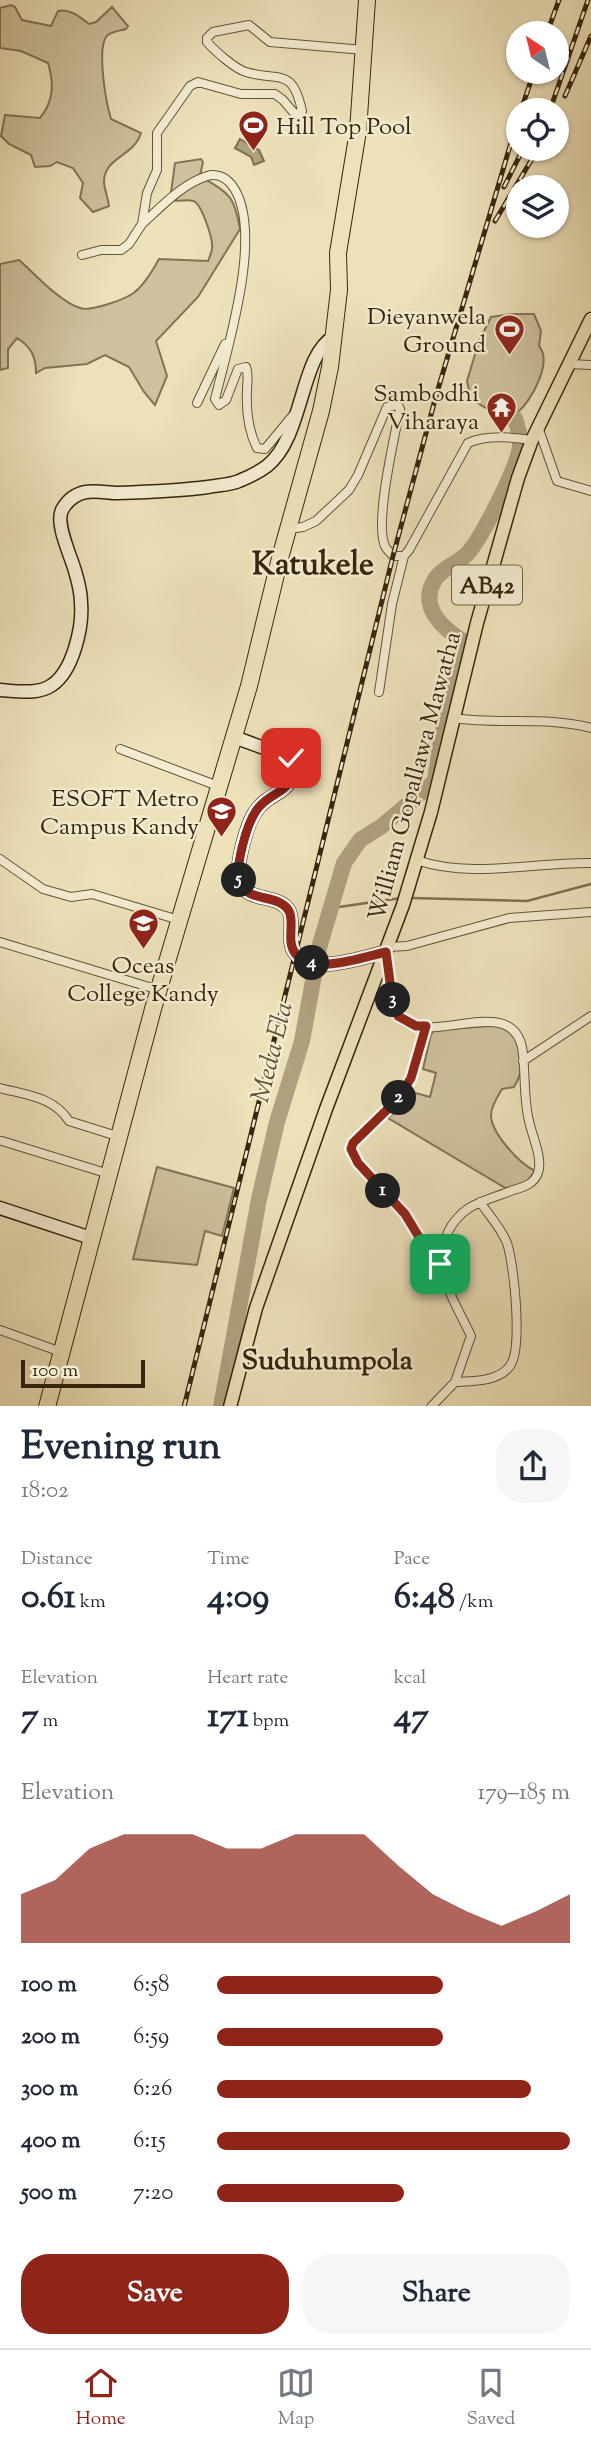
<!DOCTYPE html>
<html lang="en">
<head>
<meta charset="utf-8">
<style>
	:root { --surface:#fff; --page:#f6f6f7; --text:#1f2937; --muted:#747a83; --line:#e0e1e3; --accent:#8f2418 }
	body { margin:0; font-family:"Sorts Mill Goudy",serif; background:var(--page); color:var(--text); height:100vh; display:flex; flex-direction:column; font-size:26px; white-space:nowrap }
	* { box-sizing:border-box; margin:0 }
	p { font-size:23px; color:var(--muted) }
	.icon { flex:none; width:38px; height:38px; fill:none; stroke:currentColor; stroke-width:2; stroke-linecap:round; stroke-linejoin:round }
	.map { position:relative; height:1406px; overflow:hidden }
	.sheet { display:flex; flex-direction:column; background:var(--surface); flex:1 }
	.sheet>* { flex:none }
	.needle { width:46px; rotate:325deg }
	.tools { position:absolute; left:506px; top:21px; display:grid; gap:14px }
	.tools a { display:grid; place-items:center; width:63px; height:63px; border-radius:50%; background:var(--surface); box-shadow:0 2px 5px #0004; font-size:35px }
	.scale { position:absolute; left:21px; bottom:18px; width:124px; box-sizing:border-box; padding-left:7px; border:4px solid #37250e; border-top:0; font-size:19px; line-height:24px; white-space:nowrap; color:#37250e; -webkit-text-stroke:5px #f3ecd2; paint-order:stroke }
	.pin { position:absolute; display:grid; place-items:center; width:60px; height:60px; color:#fff; margin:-30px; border-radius:14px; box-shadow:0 4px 10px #0006 }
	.km { position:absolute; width:35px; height:35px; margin:-18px; border-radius:50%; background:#222; color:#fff; font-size:19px; line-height:35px; text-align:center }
	.round { display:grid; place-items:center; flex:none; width:74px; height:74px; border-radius:28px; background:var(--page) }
	.summary { display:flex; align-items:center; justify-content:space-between; height:119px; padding:0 21px }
	h1 { font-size:38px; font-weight:700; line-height:52px }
	.stats { display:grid; grid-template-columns:repeat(3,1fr); gap:10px; height:119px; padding:7px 21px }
	.stats div { display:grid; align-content:center }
	.stats b { font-size:35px; font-weight:700 }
	.stats small { font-size:19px; font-weight:400 }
	.stats p { font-size:19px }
	.chart { height:196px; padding:14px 21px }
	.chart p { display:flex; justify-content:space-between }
	.chart svg { width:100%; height:126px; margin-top:7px; fill:var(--accent); opacity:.7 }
	.cta { display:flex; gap:14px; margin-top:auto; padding:14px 21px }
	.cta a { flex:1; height:80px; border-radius:28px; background:var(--accent); color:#fff; font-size:28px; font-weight:700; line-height:80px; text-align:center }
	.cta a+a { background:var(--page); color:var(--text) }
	ul { padding:0 21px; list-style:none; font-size:23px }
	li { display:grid; grid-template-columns:112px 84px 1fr; align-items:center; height:52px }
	li i { height:18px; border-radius:9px; background:var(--accent) }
	.dock { display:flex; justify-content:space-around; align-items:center; height:98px; border-top:2px solid var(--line); background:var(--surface); font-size:19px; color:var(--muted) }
	.dock a { display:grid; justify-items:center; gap:4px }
	.dock .active { color:var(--accent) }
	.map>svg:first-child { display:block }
</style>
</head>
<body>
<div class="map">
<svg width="591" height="1407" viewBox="0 0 591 1407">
	<rect width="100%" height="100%" fill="#ede1ba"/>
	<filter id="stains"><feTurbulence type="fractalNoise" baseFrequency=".00286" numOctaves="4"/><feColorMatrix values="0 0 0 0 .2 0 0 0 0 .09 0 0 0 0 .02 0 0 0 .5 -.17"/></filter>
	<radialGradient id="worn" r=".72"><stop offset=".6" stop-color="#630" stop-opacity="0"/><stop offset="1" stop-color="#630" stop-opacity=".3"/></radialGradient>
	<path fill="#cec19d" stroke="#827356" stroke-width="2" d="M11 5 15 7 22 20 51 26 58 11C69 8 80 17 89 24L96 22 112 7 128 26 126 29C120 31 110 31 106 37 97 51 106 103 111 119L141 133C134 157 103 157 104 183 105 190 108 199 109 206L93 212 80 198 83 183 73 168 57 162 50 166 35 167 31 155 9 144 1 136 5 115 40 118C54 101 54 83 48 63L21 51 0 48V8Z
		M201 159 203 162 200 176C229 194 234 194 240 229L198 297 156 341 167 376 155 405 144 392 129 367 105 355 87 364 45 368 36 373C36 356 31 347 17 338L8 349V368L0 370V264L19 260C35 274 60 302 80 308 89 312 123 300 132 294 143 287 153 270 159 259L208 261C210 256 213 251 212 245 212 237 201 202 193 201 186 199 179 202 170 200L175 163Z
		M512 314H534L541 331 539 346C553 363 531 401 516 414L491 411 471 399 467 381 479 341 491 317Z
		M501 1025 513 1031C525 1053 527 1065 514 1087L502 1089C498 1096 491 1106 491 1115 491 1133 519 1163 535 1171L524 1186 507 1189 388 1118 416 1093 430 1097 436 1073 423 1069 431 1034 435 1030Z
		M157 1167 234 1188 222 1236 205 1231 197 1265 133 1259Z"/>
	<path fill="#afa180" stroke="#7f6f52" stroke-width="2" d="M240 139 259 150 264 161 254 165 251 157 235 148Z"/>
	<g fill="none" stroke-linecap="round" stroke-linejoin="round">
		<path stroke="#7f6f52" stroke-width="2.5" d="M411 898 527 901 591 884
			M332 908 401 898"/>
		<path stroke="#afa180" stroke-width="16" d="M221 1407 259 1199 277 1122 302 1041 319 948 344 863 360 840 382 826 435 781 446 709 463 641C443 629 419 607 434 581 441 568 457 564 467 554 481 539 520 464 520 444 521 436 517 426 515 418"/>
		<defs>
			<path id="street" d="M142 224C161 207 182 184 207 176 216 173 225 177 231 184 266 227 227 349 215 399L219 405 226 400 238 369 246 367C249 375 247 381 247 390 246 410 248 430 257 448L265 449 294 414
				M82 255 101 250H121L129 244 142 224 147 193 157 170V133L190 86 198 82 241 94H275L283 100 294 113 300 114 302 111C292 66 279 82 246 72 235 69 215 51 207 42V38L213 32 249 25 270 42 364 50
				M569 364 591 365
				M197 403 225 344
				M538 427 557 481 591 491
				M288 529 303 527 316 521 349 490 358 475 387 407 398 405 400 409C395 435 373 527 386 548 388 551 391 553 393 556H404L409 550 468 443C485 435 513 437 532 440
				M379 692 392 604 404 556
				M453 718C499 725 547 716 591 728
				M120 749 218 786
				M0 859 43 889 71 897 92 894 179 920
				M416 860C473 879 533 862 591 863
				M0 942 159 990
				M388 947 407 946 509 918 591 912
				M387 955C389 971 389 1006 399 1017 426 1049 510 992 522 1047 526 1071 523 1097 529 1121 532 1136 543 1158 538 1173 534 1184 524 1187 513 1190 499 1196 482 1200 469 1208 461 1213 452 1223 448 1232 431 1271 454 1299 471 1336L455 1382 431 1407
				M426 1026 411 1078 398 1099 353 1143 351 1149 358 1163 405 1214 440 1272
				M523 1061 591 1016
				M0 1088C26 1095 54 1097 69 1121L120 1137
				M2 1141 109 1174
				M0 1330 61 1352
				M455 1382C473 1381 498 1382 510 1366 523 1348 514 1264 507 1243 501 1228 489 1215 480 1202"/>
			<path id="secondary" d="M0 690C16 691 38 695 52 685 73 671 83 627 81 603 81 593 78 581 75 571 71 556 55 524 62 510 67 501 75 494 86 492 96 490 108 493 118 493 148 492 178 491 208 487 218 485 230 485 239 481 249 477 259 472 267 466 304 437 300 354 334 337
				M234 737 291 758C296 799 272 787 256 811 247 823 234 869 240 883 248 903 279 893 289 911 295 923 286 941 295 953 312 976 363 957 386 952
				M0 1208 91 1238"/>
			<path id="primary" d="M230 1407 256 1308 326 1109 403 905 431 812 477 623 518 478 532 440 591 319"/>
			<path id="highway" d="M47 1407 153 1009 249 686 280 558 321 411 330 367 339 290 338 253 358 131 367 0"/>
		</defs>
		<use href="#street" stroke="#645439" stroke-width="10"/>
		<use href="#secondary" stroke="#37250e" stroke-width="15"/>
		<use href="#primary" stroke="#37250e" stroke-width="15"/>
		<use href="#highway" stroke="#37250e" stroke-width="18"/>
		<use href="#street" stroke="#f3ecd2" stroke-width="8"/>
		<use href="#secondary" stroke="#f3ecd2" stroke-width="12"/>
		<use href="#primary" stroke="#ede1ba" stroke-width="12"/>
		<use href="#highway" stroke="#ede1ba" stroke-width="16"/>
		<defs>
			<path id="rail" d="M547 33 559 0
				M565 96 591 36
				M521 110 534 72
				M550 110 588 0
				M504 187 523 149
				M495 221 538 149
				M184 1407 393 556 436 396 518 119"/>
		</defs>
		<use href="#rail" stroke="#37250e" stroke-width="5"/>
		<use href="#rail" stroke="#f3ecd2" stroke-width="2.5" stroke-dasharray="8" stroke-linecap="butt"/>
	</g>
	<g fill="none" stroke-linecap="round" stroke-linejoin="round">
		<defs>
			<path id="route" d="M291 758C296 798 272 787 256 811 247 824 234 868 240 883 248 903 279 893 289 911 295 923 286 941 295 953 312 976 363 957 386 952L392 997 398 1016 416 1026H426L411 1078 398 1099 353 1143 351 1149 358 1163 405 1214 445 1280 440 1264"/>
		</defs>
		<use href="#route" stroke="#fff" stroke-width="14"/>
		<use href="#route" stroke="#8f2418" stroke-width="9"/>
	</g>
	<defs>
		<symbol id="stadium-pin" viewBox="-11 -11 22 30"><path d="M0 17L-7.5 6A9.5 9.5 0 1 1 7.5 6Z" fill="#8f2418" stroke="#f3ecd2"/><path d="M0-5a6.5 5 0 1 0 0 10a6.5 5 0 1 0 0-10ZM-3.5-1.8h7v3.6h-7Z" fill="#fff"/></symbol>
		<symbol id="temple-pin" viewBox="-11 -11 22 30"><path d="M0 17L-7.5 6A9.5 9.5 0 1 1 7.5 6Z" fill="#8f2418" stroke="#f3ecd2"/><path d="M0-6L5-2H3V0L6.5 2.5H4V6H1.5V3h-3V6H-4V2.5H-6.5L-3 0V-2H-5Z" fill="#fff"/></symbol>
		<symbol id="university-pin" viewBox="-11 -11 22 30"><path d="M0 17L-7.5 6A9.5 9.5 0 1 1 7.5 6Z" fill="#8f2418" stroke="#f3ecd2"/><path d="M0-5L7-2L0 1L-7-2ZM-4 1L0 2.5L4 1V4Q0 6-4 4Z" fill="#fff"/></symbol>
	</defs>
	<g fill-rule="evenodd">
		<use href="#stadium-pin" x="236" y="108" width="35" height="47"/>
		<use href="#stadium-pin" x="492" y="312" width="35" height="47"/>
		<use href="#temple-pin" x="484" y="390" width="35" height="47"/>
		<use href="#university-pin" x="204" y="794" width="35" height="47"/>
		<use href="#university-pin" x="126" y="906" width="35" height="47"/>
	</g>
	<g text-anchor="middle" stroke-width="5" stroke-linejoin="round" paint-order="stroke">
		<rect fill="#f3ecd2" stroke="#6f6149" stroke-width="2" x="452" y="565.5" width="70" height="39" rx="5"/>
		<g font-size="23" font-weight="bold" fill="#37250e">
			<text x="487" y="593">AB42</text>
		</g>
		<g font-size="24" fill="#37250e" stroke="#f3ecd2" text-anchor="end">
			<text x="276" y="134" text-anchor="start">Hill Top Pool</text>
			<text x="486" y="324">Dieyanwela<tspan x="486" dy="28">Ground</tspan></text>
			<text x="479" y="401">Sambodhi<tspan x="479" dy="28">Viharaya</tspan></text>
			<text x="199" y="806">ESOFT Metro<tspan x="199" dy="28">Campus Kandy</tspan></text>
			<text x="143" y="973" text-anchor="middle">Oceas<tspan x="143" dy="28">College Kandy</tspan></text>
		</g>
		<g font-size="24" fill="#37250e" stroke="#f3ecd2">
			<text transform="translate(414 776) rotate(-75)" y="8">William Gopallawa Mawatha</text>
		</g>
		<g font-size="26" font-style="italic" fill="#615036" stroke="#f3ecd2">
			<text transform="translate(271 1052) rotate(-76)" y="9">Meda Ela</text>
		</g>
		<g font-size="28" font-weight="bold" fill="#37250e" stroke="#f3ecd2">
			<text x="327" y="1369">Suduhumpola</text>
		</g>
		<g font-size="32" font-weight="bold" fill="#37250e" stroke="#f3ecd2">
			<text x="313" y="574">Katukele</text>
		</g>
	</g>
	<rect width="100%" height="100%" filter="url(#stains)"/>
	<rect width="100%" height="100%" fill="url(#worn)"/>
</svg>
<div class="tools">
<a><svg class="needle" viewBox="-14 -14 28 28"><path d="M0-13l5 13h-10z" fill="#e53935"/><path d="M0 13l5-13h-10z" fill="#747a83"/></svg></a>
<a><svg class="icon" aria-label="locate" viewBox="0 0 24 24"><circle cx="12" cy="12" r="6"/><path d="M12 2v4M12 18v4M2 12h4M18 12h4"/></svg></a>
<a><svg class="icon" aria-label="layers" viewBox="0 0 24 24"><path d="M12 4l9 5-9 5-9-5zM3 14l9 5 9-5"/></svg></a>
</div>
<div class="scale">100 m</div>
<div class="pin" style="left:440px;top:1264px;background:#1e9e55"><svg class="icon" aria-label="arrive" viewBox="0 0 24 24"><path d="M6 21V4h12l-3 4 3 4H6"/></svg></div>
<div class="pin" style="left:291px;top:758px;background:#d93025"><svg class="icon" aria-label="check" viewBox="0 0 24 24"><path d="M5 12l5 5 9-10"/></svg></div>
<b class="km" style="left:383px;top:1191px">1</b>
<b class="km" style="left:399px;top:1098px">2</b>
<b class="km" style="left:393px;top:1000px">3</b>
<b class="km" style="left:312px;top:963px">4</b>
<b class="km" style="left:239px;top:880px">5</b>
</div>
<section class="sheet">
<div class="summary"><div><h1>Evening run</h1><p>18:02</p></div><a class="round"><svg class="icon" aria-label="share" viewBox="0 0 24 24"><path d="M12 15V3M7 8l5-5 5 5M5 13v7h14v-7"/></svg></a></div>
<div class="stats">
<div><p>Distance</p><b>0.61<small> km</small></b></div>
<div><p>Time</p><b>4:09</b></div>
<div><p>Pace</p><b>6:48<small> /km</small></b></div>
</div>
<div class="stats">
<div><p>Elevation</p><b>7<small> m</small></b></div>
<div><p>Heart rate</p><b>171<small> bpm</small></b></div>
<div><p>kcal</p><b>47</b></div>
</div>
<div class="chart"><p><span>Elevation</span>179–185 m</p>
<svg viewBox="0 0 160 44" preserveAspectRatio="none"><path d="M0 44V27L10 22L20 11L30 6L40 6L50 6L60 11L70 11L80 6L90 6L100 6L110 17L120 27L130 33L140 38L150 33L160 27V44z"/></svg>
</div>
<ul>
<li><b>100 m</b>6:58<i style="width:64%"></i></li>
<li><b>200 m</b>6:59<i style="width:64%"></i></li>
<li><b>300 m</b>6:26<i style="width:89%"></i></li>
<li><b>400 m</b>6:15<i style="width:100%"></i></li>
<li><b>500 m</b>7:20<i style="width:53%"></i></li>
</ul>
<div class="cta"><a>Save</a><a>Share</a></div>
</section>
<nav class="dock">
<a class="active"><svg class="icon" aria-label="home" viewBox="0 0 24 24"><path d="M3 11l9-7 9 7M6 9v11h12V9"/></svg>Home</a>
<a><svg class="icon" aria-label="map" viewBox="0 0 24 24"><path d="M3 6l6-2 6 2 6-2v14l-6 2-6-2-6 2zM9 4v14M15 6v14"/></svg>Map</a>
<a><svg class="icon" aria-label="saved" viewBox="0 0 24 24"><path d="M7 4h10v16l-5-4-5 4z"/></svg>Saved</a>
</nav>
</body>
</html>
